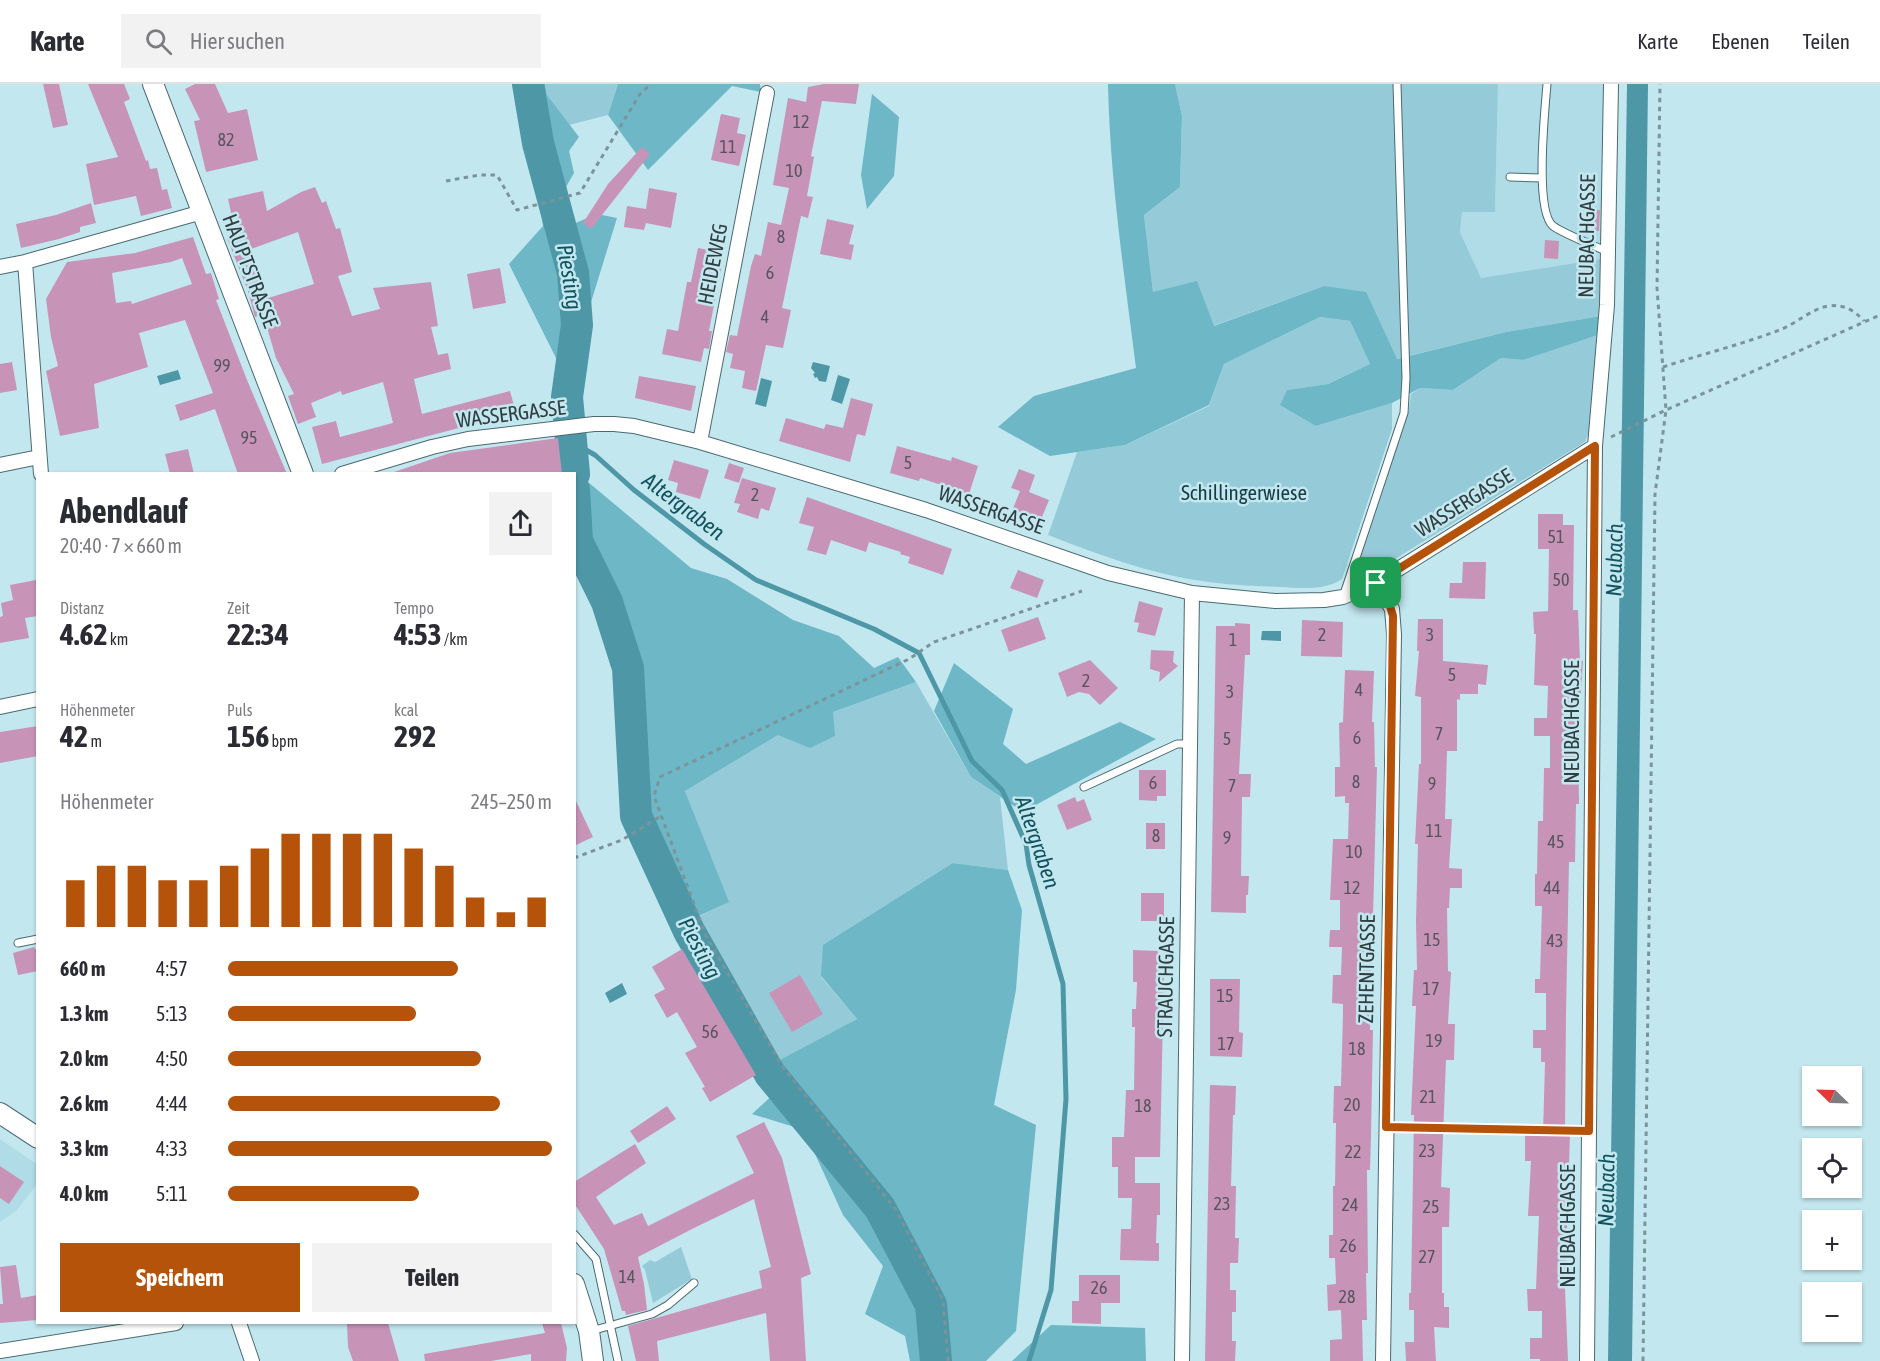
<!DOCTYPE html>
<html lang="de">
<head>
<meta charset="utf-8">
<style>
	:root { --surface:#fff; --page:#f2f2f3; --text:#2b2b33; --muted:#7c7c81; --line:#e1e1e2; --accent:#b45309 }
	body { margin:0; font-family:"Asap Condensed",sans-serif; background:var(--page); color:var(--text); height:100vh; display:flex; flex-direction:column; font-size:22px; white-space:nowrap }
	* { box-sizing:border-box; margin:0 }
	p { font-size:20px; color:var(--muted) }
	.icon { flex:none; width:33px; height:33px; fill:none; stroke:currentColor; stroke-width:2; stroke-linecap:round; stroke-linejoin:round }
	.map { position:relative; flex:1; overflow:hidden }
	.details { position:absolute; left:36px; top:388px; width:540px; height:852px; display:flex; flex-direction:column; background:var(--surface); border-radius:0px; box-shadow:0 2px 4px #0004 }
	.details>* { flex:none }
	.needle { width:39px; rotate:293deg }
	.tools { position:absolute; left:1802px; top:982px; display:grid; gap:12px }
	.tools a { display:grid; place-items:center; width:60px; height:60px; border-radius:0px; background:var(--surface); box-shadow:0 2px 4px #0004; font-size:30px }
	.pin { position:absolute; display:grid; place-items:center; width:51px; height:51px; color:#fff; margin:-26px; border-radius:12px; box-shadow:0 3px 9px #0006 }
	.round { display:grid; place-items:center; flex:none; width:63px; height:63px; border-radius:0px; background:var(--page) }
	.overview { display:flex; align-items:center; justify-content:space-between; height:102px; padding:0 24px }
	h1 { font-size:33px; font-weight:700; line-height:45px }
	.metrics { display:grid; grid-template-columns:repeat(3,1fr); gap:9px; height:102px; padding:6px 24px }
	.metrics div { display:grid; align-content:center }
	.metrics b { font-size:30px; font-weight:700 }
	.metrics small { font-size:16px; font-weight:400 }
	.metrics p { font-size:16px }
	.chart { height:168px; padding:12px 24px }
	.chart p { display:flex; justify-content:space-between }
	.chart svg { width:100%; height:108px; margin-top:6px; stroke:var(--accent); stroke-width:6 }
	.button { display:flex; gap:12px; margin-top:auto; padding:12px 24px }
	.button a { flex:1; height:69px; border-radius:0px; background:var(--accent); color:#fff; font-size:24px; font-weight:700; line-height:69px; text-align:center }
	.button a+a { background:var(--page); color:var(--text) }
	ul { padding:0 24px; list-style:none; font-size:20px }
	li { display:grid; grid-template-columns:96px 72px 1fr; align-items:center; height:45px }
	li i { height:15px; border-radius:8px; background:var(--accent) }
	header { display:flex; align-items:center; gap:36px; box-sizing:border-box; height:84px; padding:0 30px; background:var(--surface); border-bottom:2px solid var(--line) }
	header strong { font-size:28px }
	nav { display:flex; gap:33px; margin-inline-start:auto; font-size:21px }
	.search { width:420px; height:54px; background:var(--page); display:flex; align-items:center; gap:15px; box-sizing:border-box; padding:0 21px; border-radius:0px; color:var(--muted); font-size:22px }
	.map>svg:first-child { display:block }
</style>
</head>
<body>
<header>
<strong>Karte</strong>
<div class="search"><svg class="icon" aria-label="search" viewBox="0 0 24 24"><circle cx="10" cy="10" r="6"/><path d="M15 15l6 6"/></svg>Hier suchen</div>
<nav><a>Karte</a><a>Ebenen</a><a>Teilen</a></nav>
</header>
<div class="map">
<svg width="1880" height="1277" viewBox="0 0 1880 1277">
	<rect width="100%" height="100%" fill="#c3e7ef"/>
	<path fill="#afdce6" d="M1498 0H1605L1604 155 1600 175 1481 194 1460 148 1462 128 1495 127Z
		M0 1055 38 1081 37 1100 17 1126 0 1138Z"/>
	<path fill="#95cbd8" d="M545 0H618L608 31 569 41 547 11Z
		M1175 0H1498L1495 128H1462L1460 148 1481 194 1600 175 1601 232 1506 248 1396 275 1324 202 1213 242 1153 208 1144 131 1180 103 1182 32Z
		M1320 233 1350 237 1370 280 1328 300 1287 306 1316 342 1392 319V345L1342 495C1325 507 1300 504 1280 503 1254 502 1227 501 1202 497 1150 490 1097 470 1048 451L1077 368 1125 361 1209 322 1224 280Z
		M1598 251 1590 345 1585 358 1377 486 1369 487 1360 481 1361 471 1409 325 1411 310 1420 304 1453 306 1501 274 1523 276Z
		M916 598 971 693 1000 713 1008 786 953 779 821 893 857 935 775 980 705 860 694 835 728 818 685 707 778 651 833 628Z
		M681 1163 692 1195 653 1219 645 1186 642 1182 650 1176 655 1178Z"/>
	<path fill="#6db7c7" d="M520 0H545L547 11 579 53 569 67 574 89 562 110 573 140 597 130 617 134 567 296 509 180 543 142Z
		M618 0H760L761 8 732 2 648 86 608 31Z
		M1108 0H1175L1182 32 1180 103 1144 131 1153 208 1197 197 1214 242 1324 202 1366 208 1397 275 1506 248 1601 232 1598 251 1523 276 1501 274 1453 306 1420 304 1392 319 1316 342 1280 321 1287 306 1328 300 1370 280 1350 237 1320 233 1224 280 1209 321 1125 361 1050 372 998 343 1034 312 1136 284C1124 189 1110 95 1108 0Z
		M872 10 899 33 894 92 867 125 861 91Z
		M582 393 691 484 727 495 793 536 839 552 874 584 898 573 916 598 833 628 835 652 810 664 778 651 685 707 729 818 688 837 645 731 638 636 636 574 586 450Z
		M954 579 1013 625 1003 660 1026 680 1120 638 1156 655 1023 728 971 693 934 627Z
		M953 779 1008 786 1022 826 1016 906 994 1021 1036 1041 1016 1247 986 1277H910L905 1252 865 1230 883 1182 843 1131 804 1046 752 1030 776 1008 763 985 857 935 821 892 823 861Z
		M1051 1241 1145 1244 1146 1277H1012Z"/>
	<path fill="#4d97a7" d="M1627 0H1648L1632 1277H1608Z
		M813 278 830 282 826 298 819 297 817 293 815 294 813 290 815 289 811 284Z
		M178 286 181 295 160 301 157 292Z
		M838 291 850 295 842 320 831 316Z
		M761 294 772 297 766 323 755 320Z
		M1262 547H1281V557L1261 556Z
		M622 899 627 910 610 919 605 909Z"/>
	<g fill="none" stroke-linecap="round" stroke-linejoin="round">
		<path stroke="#4d97a7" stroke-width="5" d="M572 358 595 371 634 406 704 460 756 496 874 545 919 569 972 677 1002 706 1026 760 1029 781 1063 900 1066 1015 1051 1206 1029 1277"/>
		<path stroke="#4d97a7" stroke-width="32" d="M528 0 538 59 573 189 577 241 567 313 574 390
			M574 406 577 457 607 518 628 584 636 732 689 847 770 990 880 1124 931 1221 936 1277"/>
	</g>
	<path fill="#c794b7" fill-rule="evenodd" d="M43 0H59L68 41 53 44Z
		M88 0H124L130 15 124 18 146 77 148 76 150 85 157 84 162 106 167 105 172 124 141 132 136 112 94 121 86 80 118 73Z
		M195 0H215L228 29 247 25 258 76 206 88 194 37 200 36 185 5Z
		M824 0H859L856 20 822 17 811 72 814 73 807 112 813 113 808 134 801 132 782 224 791 226 783 264 766 261 756 307 742 304 745 287 730 284 733 270 726 268 730 251 737 252 751 182 755 170 761 172 768 138 781 141 789 104 773 101 788 14 806 18 808 3Z
		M721 30 740 34 737 49 746 51 739 82 711 76Z
		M642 63 650 70 591 145 583 139 608 100Z
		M315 103 322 119 326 117 336 145 340 144 352 188 338 192 352 232 380 225 373 204 431 198 438 242 431 243 438 271 448 269 451 285 414 295 422 330 510 307 516 329 322 380 312 343 336 337 340 353 393 339 383 298 342 311 341 307 311 319 316 333 298 340 288 312 294 310 276 274 263 230 255 233 248 207 227 154 236 151 228 115 263 107 267 127 301 108ZM298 148 314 200 268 214 251 165Z
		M649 104 677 109 671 144 646 139 644 146 624 143 627 122 646 125Z
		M91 119 96 139 80 143V148L59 155 21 164 16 140 56 131Z
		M1584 125 1600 126 1599 147H1584Z
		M827 135 854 141 849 160 854 161 851 176 820 170Z
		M193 153 206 190 211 189 219 215 216 216 247 296 287 390H238L215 325 180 337 175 321 213 309 185 236 139 249 148 283 94 300 99 344 60 352 46 287 58 282 51 253 46 215 67 178 135 169ZM182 174 192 200 132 220 131 217 116 219 112 189 171 178Z
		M1545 156 1559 157 1558 175 1544 174Z
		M698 164 724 169 709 247H712L709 265 704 264 701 278 662 270 667 245 678 247 687 198H691Z
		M500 184 506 219 473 225 467 190Z
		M12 278 17 306 0 309V280Z
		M639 292 696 302 691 327 635 314Z
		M851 314 873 320 865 352 857 350 850 378 779 357 786 334 824 345 826 340 843 344Z
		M558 354 562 390H395L394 388 450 369Z
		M897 362 951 377 952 373 978 382 969 410 920 394 919 397 890 389Z
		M188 365 194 390H170L165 370Z
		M674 376 709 386 700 415 676 408 678 399 668 396Z
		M729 379 744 384 739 399 724 394Z
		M1019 385 1035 391 1029 408 1049 416 1040 438 1012 427 1020 407 1011 404Z
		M742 394 776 404 769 427 761 424 758 435 737 428 740 420 734 419Z
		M807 413 952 465 943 491 908 479 910 473 900 470 901 468 869 458 866 468 831 456 826 471 807 466 814 443 799 439Z
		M1538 430H1563V441H1574L1573 526H1578L1580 577H1583L1580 622H1578L1579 720H1576L1575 778H1569L1566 929 1565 1050H1570L1565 1205 1568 1277H1540V1275H1530V1254H1542V1227H1528L1527 1205H1536L1539 1132H1528L1531 1077H1525V1051H1543L1545 978H1541V964H1533V946H1546V909H1535V895H1540L1542 822H1535V790H1537L1538 737H1543L1544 684H1550V652H1534V634H1547L1548 602 1534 601 1536 550H1534L1533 528 1548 527 1549 465H1538Z
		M1463 478H1486L1485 515 1449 514 1450 499H1462Z
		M1018 486 1044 496 1037 514 1010 504Z
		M36 496 38 532 25 534 29 554 0 559V533L3 532 1 519 13 516 10 501Z
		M1139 517 1163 524 1155 552 1137 548 1139 539 1134 538Z
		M1038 533 1046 555 1009 568 1001 546Z
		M1418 535H1443V577L1488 581 1486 601 1478 600V610H1460V616L1457 615V667H1447L1445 735H1452L1449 784 1462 785V804H1450L1449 824H1447L1448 887 1451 888 1448 940H1455L1454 976H1446L1441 1103 1450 1104 1449 1143H1442V1209H1444V1223H1449V1244L1434 1243 1436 1277H1406L1405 1258H1414V1226H1409V1209H1411L1414 1031H1411L1416 922H1412L1414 886H1417L1416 837 1418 760H1415L1419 680H1421V613L1415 612 1419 567H1417Z
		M1302 536 1343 538 1342 573 1301 572Z
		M1235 539 1250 540V571H1245L1239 690H1251L1250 713H1242L1241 792H1249L1248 811H1246V829L1211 828 1216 542H1235Z
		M1151 566 1174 567 1173 578 1178 582 1159 598 1160 588 1150 585Z
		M1090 576 1118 604 1100 621 1089 610 1079 608 1067 613 1058 589Z
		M1345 586 1374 587 1372 638H1374L1375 683H1377L1370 946H1373L1371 1051 1370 1086H1367L1368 1189H1366L1367 1236H1362L1363 1277H1330V1256L1342 1255 1341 1226 1328 1227 1327 1201 1336 1200 1335 1174H1329V1151H1333V1102H1335L1336 1039H1333L1334 1002H1341L1343 929V920L1332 919 1333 891H1341L1342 863H1329L1330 846H1340V816H1330L1333 755H1348L1349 719H1345V712L1335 713V683H1340L1339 639 1343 638Z
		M38 642V672L0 679V648Z
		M1139 686H1166V712H1157V717L1139 716Z
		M574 713 593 753 574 762Z
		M1075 713 1077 718 1084 715 1092 736 1067 746 1057 721Z
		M1146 739H1165V765H1146Z
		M1141 809H1164V837H1141Z
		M34 863 35 865 38 864V887L18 891 13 869Z
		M682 865 756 991 710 1018 702 1004 705 1003 685 969 697 963 677 928 667 934 654 911 665 905 652 883Z
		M1133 866 1158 867V883H1164L1160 1073H1135V1099H1160V1131H1157L1156 1159H1159V1177L1120 1176 1121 1145H1131L1132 1114H1118V1083H1112V1053H1124L1126 1006H1134L1135 943H1132V925H1136L1137 898H1133Z
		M800 891 823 930 792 948 769 909Z
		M1210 895H1240L1239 948 1243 949 1242 973 1210 972Z
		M1210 1001 1236 1002 1235 1031H1233L1231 1102H1236L1235 1154H1239L1238 1179H1230V1206H1236V1228H1232V1257H1236L1235 1277H1205Z
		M667 1022 676 1035 638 1059 630 1047Z
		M764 1038 782 1074 811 1190 801 1194 806 1277H770L766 1229 657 1257 659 1277H636L628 1242 762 1204 759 1187 771 1183 754 1115 692 1145 638 1173 644 1200 647 1226 626 1231 625 1227H622L604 1165 574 1119V1098L635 1060 646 1079 596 1113 614 1141 642 1129 648 1142 754 1089 736 1052Z
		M0 1082 24 1098 9 1120 0 1114Z
		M16 1181 21 1214 38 1211V1236L0 1239V1220H3L0 1183Z
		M1079 1191H1120V1219H1101V1240L1072 1239V1217H1079Z
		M347 1239H388L399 1277H353L348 1263Z
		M542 1239H561L567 1264 566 1277H531V1270L491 1277H425L424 1270 545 1249Z"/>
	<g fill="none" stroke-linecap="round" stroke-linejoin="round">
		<defs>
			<path id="service" d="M1547 0C1545 26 1534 126 1553 142 1566 151 1593 161 1608 168
				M1510 93 1542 94
				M1343 513 1404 329 1406 294 1397 0
				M1084 703 1177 660H1190
				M18 859 38 855
				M574 1150 596 1175 618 1277
				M591 1247 652 1230 668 1221 694 1199"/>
			<path id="minor" d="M25 178 41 390
				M0 183 25 178 202 128
				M700 358 767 9
				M0 381 39 373
				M342 390 432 363 468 355 594 340H614L634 342 700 358 926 426 1108 489 1192 509 1275 517 1324 516 1343 513 1376 499 1595 362
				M1376 499 1392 525 1394 550 1383 1277
				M0 623 38 615
				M239 1239 252 1277
				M0 1267 176 1239
				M1182 1277 1192 509
				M1587 1277 1595 362 1607 221 1611 0"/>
			<path id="secondary" d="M153 0 303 390
				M0 1029 38 1054
				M574 1200 589 1247 593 1277"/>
		</defs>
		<use href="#service" stroke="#4a6a72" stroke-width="9"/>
		<use href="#minor" stroke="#4a6a72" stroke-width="16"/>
		<use href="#secondary" stroke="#4a6a72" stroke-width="22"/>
		<path stroke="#7b949a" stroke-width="3" stroke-dasharray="4.5 4.5" stroke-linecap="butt" d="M446 97 479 91H497L517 126 580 109 640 10 651 0
			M1663 283C1702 270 1744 260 1782 245 1798 238 1812 225 1828 222 1844 220 1854 226 1864 237
			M1611 353 1666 326 1880 231
			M574 774 622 756 661 732
			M1402 1043 1576 1047
			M948 1277 943 1216 896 1126 782 982 705 850 654 712 660 693 909 575 934 558 1082 507
			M1643 1277 1655 410 1666 326 1657 204 1660 0"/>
		<use href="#service" stroke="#fff" stroke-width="7"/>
		<use href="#minor" stroke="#fff" stroke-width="14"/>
		<use href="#secondary" stroke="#fff" stroke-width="20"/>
	</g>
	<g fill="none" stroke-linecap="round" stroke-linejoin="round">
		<defs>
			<path id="route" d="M1595 362 1589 1047 1386 1043 1393 532 1389 519 1376 499Z"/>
		</defs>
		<use href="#route" stroke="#fff" stroke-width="12"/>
		<use href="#route" stroke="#b45309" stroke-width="8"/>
	</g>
	<g text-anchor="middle" stroke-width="5" stroke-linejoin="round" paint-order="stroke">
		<g font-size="18" fill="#56545f">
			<text x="801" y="44">12</text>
			<text x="226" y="62">82</text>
			<text x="728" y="69">11</text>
			<text x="794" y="93">10</text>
			<text x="781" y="159">8</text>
			<text x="770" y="195">6</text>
			<text x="765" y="239">4</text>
			<text x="222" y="288">99</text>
			<text x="249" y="360">95</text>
			<text x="908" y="385">5</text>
			<text x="755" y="417">2</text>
			<text x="1556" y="459">51</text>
			<text x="1561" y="502">50</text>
			<text x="1322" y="557">2</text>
			<text x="1430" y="557">3</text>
			<text x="1233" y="562">1</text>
			<text x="1452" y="597">5</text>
			<text x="1086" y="603">2</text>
			<text x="1359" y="612">4</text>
			<text x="1230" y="614">3</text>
			<text x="1439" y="656">7</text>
			<text x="1357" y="660">6</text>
			<text x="1227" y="661">5</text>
			<text x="1356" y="704">8</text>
			<text x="1153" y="705">6</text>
			<text x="1432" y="706">9</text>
			<text x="1232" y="708">7</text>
			<text x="1434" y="753">11</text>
			<text x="1156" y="758">8</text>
			<text x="1227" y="760">9</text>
			<text x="1556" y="764">45</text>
			<text x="1354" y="774">10</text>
			<text x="1352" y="810">12</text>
			<text x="1552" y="810">44</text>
			<text x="1432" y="862">15</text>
			<text x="1555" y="863">43</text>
			<text x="1431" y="911">17</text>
			<text x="1225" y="918">15</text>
			<text x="710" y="954">56</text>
			<text x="1434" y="963">19</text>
			<text x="1226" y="966">17</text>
			<text x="1357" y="971">18</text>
			<text x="1428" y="1019">21</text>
			<text x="1352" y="1027">20</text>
			<text x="1143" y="1028">18</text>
			<text x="1427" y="1073">23</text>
			<text x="1353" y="1074">22</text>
			<text x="1222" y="1126">23</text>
			<text x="1350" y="1127">24</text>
			<text x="1431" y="1129">25</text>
			<text x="1348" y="1168">26</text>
			<text x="1427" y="1179">27</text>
			<text x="627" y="1199">14</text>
			<text x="1099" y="1210">26</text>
			<text x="1347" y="1219">28</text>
		</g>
		<g font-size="21" fill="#303e42" stroke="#c3e7ef">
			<text transform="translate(1587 152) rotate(-89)" y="7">NEUBACHGASSE</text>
			<text transform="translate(713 180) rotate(-79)" y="7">HEIDEWEG</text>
			<text transform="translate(250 187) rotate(69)" y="7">HAUPTSTRASSE</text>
			<text transform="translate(511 330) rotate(-7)" y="7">WASSERGASSE</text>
			<text transform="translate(1464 419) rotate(-32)" y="7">WASSERGASSE</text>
			<text transform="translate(991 426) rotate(19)" y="7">WASSERGASSE</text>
			<text transform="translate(1572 638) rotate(-90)" y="7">NEUBACHGASSE</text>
			<text transform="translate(1367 885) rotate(-89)" y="7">ZEHENTGASSE</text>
			<text transform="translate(1166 893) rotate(-89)" y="7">STRAUCHGASSE</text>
			<text transform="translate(1568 1142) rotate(-90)" y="7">NEUBACHGASSE</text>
		</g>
		<g font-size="21" fill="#183c44" stroke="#c3e7ef">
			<text x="1244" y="416">Schillingerwiese</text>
		</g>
		<g font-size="22" font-style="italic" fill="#11525e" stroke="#c3e7ef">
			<text transform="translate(570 193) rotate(81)" y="8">Piesting</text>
			<text transform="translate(684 422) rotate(37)" y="8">Altergraben</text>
			<text transform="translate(1614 476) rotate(-89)" y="8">Neubach</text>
			<text transform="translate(1038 758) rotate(71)" y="8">Altergraben</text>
			<text transform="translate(700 864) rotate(62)" y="8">Piesting</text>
			<text transform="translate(1606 1106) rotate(-89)" y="8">Neubach</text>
		</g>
	</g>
</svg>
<div class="tools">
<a><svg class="needle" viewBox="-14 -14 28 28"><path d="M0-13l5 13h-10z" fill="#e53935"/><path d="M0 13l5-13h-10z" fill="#7c7c81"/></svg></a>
<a><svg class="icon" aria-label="locate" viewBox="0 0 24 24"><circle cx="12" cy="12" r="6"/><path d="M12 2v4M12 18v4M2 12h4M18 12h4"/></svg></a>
<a>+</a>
<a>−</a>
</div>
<div class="pin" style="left:1376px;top:499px;background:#1e9e55"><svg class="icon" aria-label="arrive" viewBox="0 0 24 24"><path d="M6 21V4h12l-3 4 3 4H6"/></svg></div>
<section class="details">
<div class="overview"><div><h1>Abendlauf</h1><p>20:40 · 7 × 660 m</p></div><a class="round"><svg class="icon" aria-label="share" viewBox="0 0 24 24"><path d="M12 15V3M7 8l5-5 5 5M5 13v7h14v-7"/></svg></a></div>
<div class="metrics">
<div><p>Distanz</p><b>4.62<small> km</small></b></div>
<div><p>Zeit</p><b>22:34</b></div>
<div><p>Tempo</p><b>4:53<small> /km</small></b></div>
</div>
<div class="metrics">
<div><p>Höhenmeter</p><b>42<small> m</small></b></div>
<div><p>Puls</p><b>156<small> bpm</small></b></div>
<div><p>kcal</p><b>292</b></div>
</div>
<div class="chart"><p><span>Höhenmeter</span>245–250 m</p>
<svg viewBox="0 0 160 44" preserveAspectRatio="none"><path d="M5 44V25M15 44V19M25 44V19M35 44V25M45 44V25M55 44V19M65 44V12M75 44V6M85 44V6M95 44V6M105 44V6M115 44V12M125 44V19M135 44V32M145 44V38M155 44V32"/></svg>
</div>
<ul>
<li><b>660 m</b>4:57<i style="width:71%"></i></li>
<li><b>1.3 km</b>5:13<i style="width:58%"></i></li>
<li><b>2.0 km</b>4:50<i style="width:78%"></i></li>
<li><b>2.6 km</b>4:44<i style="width:84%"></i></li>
<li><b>3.3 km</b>4:33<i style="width:100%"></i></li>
<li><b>4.0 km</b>5:11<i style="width:59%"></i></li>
</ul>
<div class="button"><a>Speichern</a><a>Teilen</a></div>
</section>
</div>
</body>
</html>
